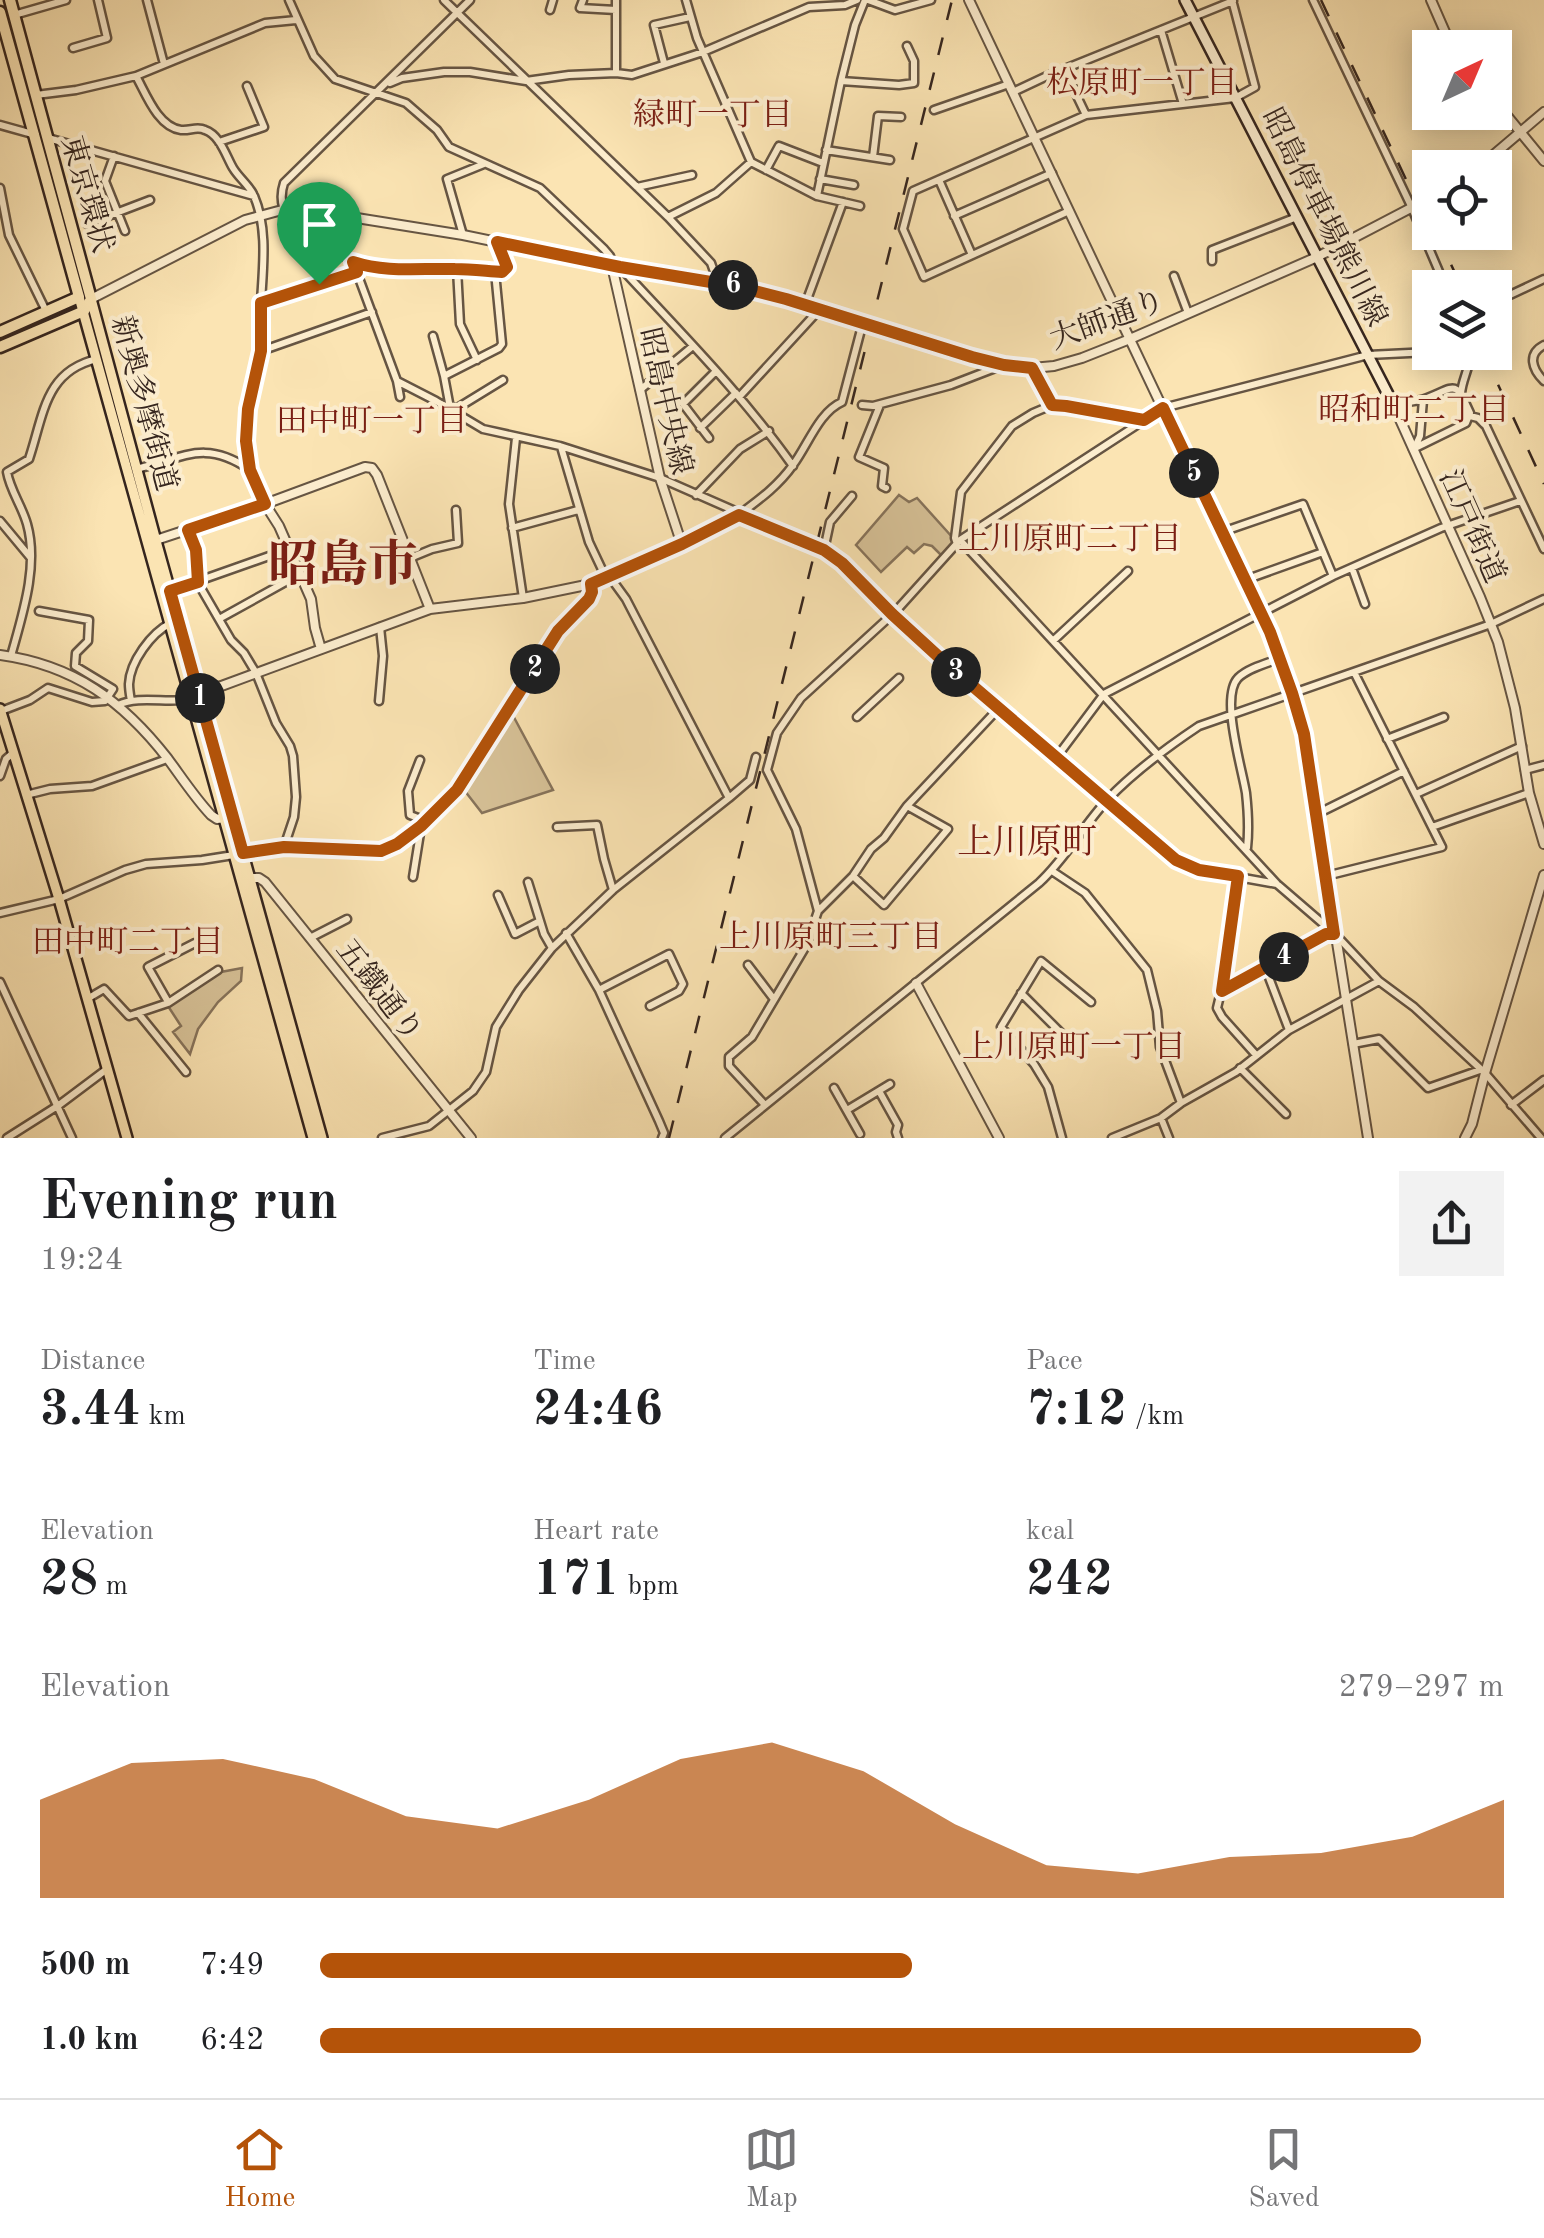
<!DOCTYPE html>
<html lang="en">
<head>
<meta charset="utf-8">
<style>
	:root { --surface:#fff; --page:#f2f2f2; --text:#202124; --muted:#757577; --line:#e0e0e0; --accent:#b45309 }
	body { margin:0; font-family:"Old Standard TT","Noto Serif JP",serif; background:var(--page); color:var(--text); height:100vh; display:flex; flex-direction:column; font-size:38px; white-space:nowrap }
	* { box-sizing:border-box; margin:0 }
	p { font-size:32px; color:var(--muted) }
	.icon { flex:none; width:55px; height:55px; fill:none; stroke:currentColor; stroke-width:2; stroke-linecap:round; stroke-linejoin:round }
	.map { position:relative; height:1138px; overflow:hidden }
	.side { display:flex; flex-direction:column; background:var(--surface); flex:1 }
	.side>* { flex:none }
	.needle { width:65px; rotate:44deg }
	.buttons { position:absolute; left:1412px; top:30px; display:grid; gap:20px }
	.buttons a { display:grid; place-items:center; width:100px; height:100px; border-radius:0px; background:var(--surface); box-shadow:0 5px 25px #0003; font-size:50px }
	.pin { position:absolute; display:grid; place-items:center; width:85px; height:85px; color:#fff; margin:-102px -42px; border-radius:50% 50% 50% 0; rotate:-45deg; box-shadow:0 0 10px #0007 }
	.pin .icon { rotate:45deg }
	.km { position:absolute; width:50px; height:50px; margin:-25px; border-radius:50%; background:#222; color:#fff; font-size:28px; line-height:50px; text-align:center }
	.round { display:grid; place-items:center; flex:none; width:105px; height:105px; border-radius:0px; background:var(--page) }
	.summary { display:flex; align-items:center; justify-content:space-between; height:170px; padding:0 40px }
	h1 { font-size:55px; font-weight:600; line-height:75px }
	.stats { display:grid; grid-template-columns:repeat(3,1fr); gap:15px; height:170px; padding:10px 40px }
	.stats div { display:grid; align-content:center }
	.stats b { font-size:50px; font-weight:600 }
	.stats small { font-size:28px; font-weight:400 }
	.stats p { font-size:28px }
	.chart { height:280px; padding:20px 40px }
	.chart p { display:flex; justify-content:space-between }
	.chart svg { width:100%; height:180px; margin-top:10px; fill:var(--accent); opacity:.7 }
	ul { padding:0 40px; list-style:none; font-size:32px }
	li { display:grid; grid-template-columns:160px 120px 1fr; align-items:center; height:75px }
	li i { height:25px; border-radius:12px; background:var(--accent) }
	.dock { display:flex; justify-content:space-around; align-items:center; height:140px; border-top:2px solid var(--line); background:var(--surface); font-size:28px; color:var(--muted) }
	.dock a { display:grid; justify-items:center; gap:5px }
	.dock .on { color:var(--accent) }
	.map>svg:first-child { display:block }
</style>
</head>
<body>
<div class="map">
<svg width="1544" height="1138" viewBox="0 0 1544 1138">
	<rect width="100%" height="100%" fill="#fbe4b3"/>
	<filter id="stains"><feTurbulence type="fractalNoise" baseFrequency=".002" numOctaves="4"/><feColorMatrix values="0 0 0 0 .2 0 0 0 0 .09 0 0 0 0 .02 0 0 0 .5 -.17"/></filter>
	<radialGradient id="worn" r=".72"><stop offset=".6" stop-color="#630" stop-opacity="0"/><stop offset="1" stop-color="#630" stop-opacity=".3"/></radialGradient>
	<path fill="#d9c49a" stroke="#87745c" stroke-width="2.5" d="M899 495 909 502 917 498 953 538 954 545 942 556 932 546 924 544 914 553 907 547 881 572 856 545Z
		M510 710 553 790 482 813 461 786Z
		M242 968 241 981 218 1002 198 1029 190 1054 173 1032 181 1026 168 1006 221 972Z"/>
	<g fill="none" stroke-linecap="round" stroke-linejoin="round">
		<defs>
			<path id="minor" d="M147 0 164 64
				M289 0 314 56 335 79 406 103 437 130 449 147 540 188 604 249 610 256 612 266
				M444 0 668 217 711 263 718 283
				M470 0 284 183C275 210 294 233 318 245 325 249 333 250 340 254 352 260 363 267 377 268 403 272 429 268 456 269 469 269 482 271 495 272
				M583 0 580 8 616 10
				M686 0 697 38 751 162 817 196 860 206
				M868 0 895 10 931 0
				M1313 0 1411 206 1446 288
				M550 10 553 0
				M14 15 66 0
				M1161 30 1183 104
				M73 48 107 38 98 0
				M664 63 654 25 690 17
				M1064 69 1086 115
				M616 73V0
				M136 76C146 94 158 127 181 130 190 131 197 126 205 130 220 135 226 156 233 168 239 178 248 184 253 194
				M841 81 899 85 914 83V61L907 46
				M390 83 402 78 444 72H470L526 81 569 75 616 73 632 75 703 52 809 7 845 5 857 0
				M1013 92 1047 76 1233 1
				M36 95 76 90 136 76 265 23 296 20
				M934 110 1009 84
				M0 125 36 135
				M48 138 254 196C268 229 263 266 261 302 261 319 263 338 260 355 251 414 235 447 265 504
				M219 142 264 127 247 86
				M826 150 890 160
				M114 156 105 181 125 231
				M873 157 878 116 901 117
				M766 170 779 146 823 163
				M820 179 854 185
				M939 180 972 255
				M637 187 692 175
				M0 188 9 235 46 311
				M817 196 841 81 855 25 865 0
				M1069 211 924 277 903 229 913 191 1086 115 1235 98 1255 87 1232 0
				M954 216 1052 173
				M668 217 716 193 751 162
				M87 224 150 200
				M463 235 447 179 484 164
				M1212 261V250L1297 217
				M353 262 397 381 436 401 483 429 560 446 660 478 824 550 842 563 892 613 940 658 1176 860 1199 870 1277 884
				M620 267C680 332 742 394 793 466
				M457 269 460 324 477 360
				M1174 276 1188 313
				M1495 302 1544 279
				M261 303 357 272
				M805 305 843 202
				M433 336 444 376
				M1544 345C1527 354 1532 369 1544 381
				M261 351 372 312
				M1032 368 1052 405
				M397 381 400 397
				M640 390 693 346
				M1461 394C1462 378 1471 368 1469 352
				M740 396 819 310
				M1393 404C1404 402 1417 402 1427 398 1457 386 1455 380 1470 413L1466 423 1413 449
				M862 405 873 406 951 385 1003 365
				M880 405 859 457 884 468 882 486 886 488
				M450 408 444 376 499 348 502 344 495 272H502L507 267 497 243
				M451 409 459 407 503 380
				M1470 416 1478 418 1486 426 1544 549
				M700 428 736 393
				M516 438 509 504 523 598
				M709 438 683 404 716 371
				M561 447 589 542 606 578
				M1415 447 1420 436 1423 400
				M136 469C184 458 204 439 249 469
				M696 495 740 449 769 431
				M740 514C760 499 778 486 793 465 808 445 819 412 842 402L863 322
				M0 521 30 557
				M512 528 578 510
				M188 530 196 550 198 583 231 640 244 653 256 673 276 723 290 746 293 756 296 797 294 817 284 847
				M1222 532 1303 504 1333 576
				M960 540 1277 884 1335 934 1379 981 1414 1007 1485 1073 1541 1138
				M957 544 955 538 961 492 1012 426 1033 413 1052 405 1066 406 1143 420
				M824 550 830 522 852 496
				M410 558 432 549 458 543 456 510
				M1352 568 1365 604
				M1245 580 1323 552
				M170 591 289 549
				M219 619 300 574
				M1054 640 1128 571
				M11 656C22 616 39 566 27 524 22 506 10 490 7 472L29 459C44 414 45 371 97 359
				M131 701C130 695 129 690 129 684 130 662 151 633 171 623
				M379 701 383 656 380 627
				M118 705C140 695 168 704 191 699
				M1 711 30 700 48 688 92 702 105 701 113 689 75 666 76 653 88 641 89 620 39 611
				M857 717 899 678
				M1387 739 1444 717
				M1056 758 1104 694 1333 576 1441 528 1520 501
				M420 760 408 791 410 815 426 821
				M1525 770 1544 765
				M0 776 6 759 14 752
				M1416 794 1522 746
				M26 795 50 789 92 786 167 759
				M729 798 750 780 756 757
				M1317 814 1404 771
				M557 827 597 825 604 859 613 890
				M1432 827 1529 793
				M1247 848C1249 830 1248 811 1246 793 1242 768 1220 697 1238 678 1248 668 1268 663 1281 658
				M1052 871 1085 893 1147 970 1157 1011 1160 1047 1181 1103
				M853 876 884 905 948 829 907 806
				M1238 876 1225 975 1217 1008 1222 1017 1256 1055
				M1326 876 1442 847 1354 672
				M413 877 421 827
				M528 882 544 934 552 948
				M498 895 515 934 540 921
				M818 911 796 829 767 770 777 733 801 698 896 611 960 540 1163 408 1368 355 1430 352
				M0 913 59 899 125 870 146 864 202 860 284 847 371 851H381L397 844 421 825 457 790 557 631 589 599 592 592 591 584
				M566 933 599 990 659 1121 664 1133 662 1138
				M310 938 347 919
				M748 965 773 998
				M1265 967 1289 1030
				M0 982 72 1138
				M599 990 669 954 683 984 679 991 650 1006
				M1223 991 1326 934H1335
				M1021 993 1063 1035
				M87 999 104 989 129 1016 168 1003 218 970
				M168 1002 148 967 195 943
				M138 1013 186 1072
				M1353 1044 1379 1039 1428 1088 1480 1070
				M1240 1068 1286 1114
				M834 1088 860 1134
				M879 1091 898 1125 896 1132 898 1138
				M765 1105 729 1066V1057L752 1037 806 946 818 911 853 876 871 849 884 838 907 806 998 709
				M1511 1105 1544 1080
				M847 1110 890 1084
				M1161 1118 1169 1138
				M7 1138 59 1105 107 1069
				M382 1138 429 1126 473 1091 486 1072 496 1027 519 990 552 948 613 890 729 798 626 599 610 577
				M725 1138 1039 883C1066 858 1083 826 1108 799 1135 771 1166 748 1199 726L1491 624 1544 599
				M1062 1138 1048 1087 1034 1064 1001 1027 1041 961 1091 1002
				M1112 1138 1161 1118 1181 1103 1236 1072 1289 1030 1379 981"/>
			<path id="tertiary" d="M969 0 1281 658 1304 734 1368 1138
				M1431 0 1452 48
				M1495 101 1544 161
				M1478 168 1544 112
				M612 266 660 478 682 545
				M91 299 245 220 282 210 313 211 463 235 620 267 735 286 786 299 972 357 1005 365 1032 368 1054 366 1082 358 1130 339 1317 257 1430 198
				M1393 404 1480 597 1498 642 1515 708 1529 793 1544 844
				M265 504 279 526 311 599 315 628 321 649
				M153 541 265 504 365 467 372 468 377 475 430 609
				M0 655C74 665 123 701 168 759 182 778 195 798 211 815L217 819 225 818
				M197 695 430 609 523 598 591 584 682 545 739 515
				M250 878H259L265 882 471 1138
				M916 983 999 1138
				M1465 1138 1472 1124 1485 1073 1544 875"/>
			<path id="secondary" d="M1185 0 1393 404"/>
			<path id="primary" d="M79 297 313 1138
				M91 299 156 541 322 1138
				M0 709 59 899 127 1138"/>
			<path id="trunk" d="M0 12 79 297
				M0 332 79 297
				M0 347 84 311 91 299 10 0"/>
		</defs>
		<use href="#minor" stroke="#665543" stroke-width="11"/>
		<use href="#tertiary" stroke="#665543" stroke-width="12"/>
		<use href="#secondary" stroke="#35251e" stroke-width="14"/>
		<use href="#primary" stroke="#35251e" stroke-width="14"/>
		<use href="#trunk" stroke="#35251e" stroke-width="15"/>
		<use href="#minor" stroke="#fcedce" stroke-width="6"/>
		<use href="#tertiary" stroke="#fcedce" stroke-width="8"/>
		<use href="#secondary" stroke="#fcedce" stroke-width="9"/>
		<use href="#primary" stroke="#fbe4b3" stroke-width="9"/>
		<use href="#trunk" stroke="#fbe4b3" stroke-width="10"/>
		<path stroke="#35251e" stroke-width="2.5" stroke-dasharray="18 18" stroke-linecap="butt" d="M1321 0 1430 230
			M1436 232 1462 288
			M1483 352 1544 484
			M669 1138 952 0"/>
	</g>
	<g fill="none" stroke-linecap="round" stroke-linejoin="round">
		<defs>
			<path id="route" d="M497 242 620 267 735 286 786 299 972 357 1004 365 1032 368 1052 405 1066 406 1144 420 1163 408 1270 632 1292 693 1304 734 1334 934H1326L1222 991 1238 876 1199 870 1176 860 940 658 892 614 842 563 824 550 739 515 682 544 591 584 592 592 589 599 558 631 457 790 421 826 397 844 381 851 284 847 243 853 170 591 198 582 196 550 188 530 265 504 250 470 246 441 248 409 261 351V303L357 272 353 262C387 273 419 268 455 269 471 269 486 271 502 272L507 267Z"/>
		</defs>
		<use href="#route" stroke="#fff" stroke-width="20"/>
		<use href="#route" stroke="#b45309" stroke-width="12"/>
	</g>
	<g text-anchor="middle" stroke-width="8" stroke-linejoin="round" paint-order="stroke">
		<g font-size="30" fill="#35251e" stroke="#fcedce">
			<text transform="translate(88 194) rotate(74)" y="10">東京環状</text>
			<text transform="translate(1325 217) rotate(63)" y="10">昭島停車場熊川線</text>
			<text transform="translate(1107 319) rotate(-20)" y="10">大師通り</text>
			<text transform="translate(666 401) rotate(77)" y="10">昭島中央線</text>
			<text transform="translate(145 403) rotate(75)" y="10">新奥多摩街道</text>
			<text transform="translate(1473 526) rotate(66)" y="10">江戸街道</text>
			<text transform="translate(380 990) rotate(52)" y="10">五鐵通り</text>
		</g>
		<g font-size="32" fill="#7a1f14" stroke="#fcedce">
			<text x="1142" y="93">松原町一丁目</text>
			<text x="713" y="125">緑町一丁目</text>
			<text x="1414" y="420">昭和町二丁目</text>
			<text x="372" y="431">田中町一丁目</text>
			<text x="1070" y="549">上川原町二丁目</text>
			<text x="831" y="947">上川原町三丁目</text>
			<text x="128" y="952">田中町二丁目</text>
			<text x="1074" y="1057">上川原町一丁目</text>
		</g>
		<g font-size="35" fill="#7a1f14" stroke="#fcedce">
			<text x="1027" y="853">上川原町</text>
		</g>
		<g font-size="50" font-weight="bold" fill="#7a1f14" stroke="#fcedce">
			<text x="343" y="581">昭島市</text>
		</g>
	</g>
	<rect width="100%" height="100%" filter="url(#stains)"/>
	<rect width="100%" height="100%" fill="url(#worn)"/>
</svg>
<div class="buttons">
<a><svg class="needle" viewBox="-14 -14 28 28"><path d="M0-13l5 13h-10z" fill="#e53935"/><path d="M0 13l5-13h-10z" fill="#757577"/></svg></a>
<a><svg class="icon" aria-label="locate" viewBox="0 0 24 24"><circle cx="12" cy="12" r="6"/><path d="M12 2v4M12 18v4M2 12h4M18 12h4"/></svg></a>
<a><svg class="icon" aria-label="layers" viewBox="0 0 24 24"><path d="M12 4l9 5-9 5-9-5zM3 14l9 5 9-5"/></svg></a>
</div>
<div class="pin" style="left:319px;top:284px;background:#1e9e55"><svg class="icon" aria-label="arrive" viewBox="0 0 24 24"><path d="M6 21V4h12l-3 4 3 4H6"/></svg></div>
<b class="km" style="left:200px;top:698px">1</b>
<b class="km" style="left:535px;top:669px">2</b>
<b class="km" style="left:956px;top:672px">3</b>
<b class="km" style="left:1284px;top:957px">4</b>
<b class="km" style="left:1194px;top:473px">5</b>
<b class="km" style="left:733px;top:285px">6</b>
</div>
<section class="side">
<div class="summary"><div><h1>Evening run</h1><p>19:24</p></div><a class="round"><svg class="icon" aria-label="share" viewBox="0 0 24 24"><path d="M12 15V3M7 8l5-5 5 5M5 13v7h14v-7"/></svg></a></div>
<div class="stats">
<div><p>Distance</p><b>3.44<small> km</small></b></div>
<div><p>Time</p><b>24:46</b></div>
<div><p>Pace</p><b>7:12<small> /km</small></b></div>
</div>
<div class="stats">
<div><p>Elevation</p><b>28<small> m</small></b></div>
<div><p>Heart rate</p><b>171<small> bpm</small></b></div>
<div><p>kcal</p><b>242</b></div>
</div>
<div class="chart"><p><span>Elevation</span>279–297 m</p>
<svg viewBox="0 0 160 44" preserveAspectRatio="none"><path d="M0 44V20L10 11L20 10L30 15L40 24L50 27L60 20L70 10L80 6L90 13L100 26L110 36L120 38L130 34L140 33L150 29L160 20V44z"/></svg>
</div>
<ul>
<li><b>500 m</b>7:49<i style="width:50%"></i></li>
<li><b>1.0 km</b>6:42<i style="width:93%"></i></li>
</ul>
</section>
<nav class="dock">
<a class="on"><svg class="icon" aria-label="home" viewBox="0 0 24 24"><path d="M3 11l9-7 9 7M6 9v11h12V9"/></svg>Home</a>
<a><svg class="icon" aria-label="map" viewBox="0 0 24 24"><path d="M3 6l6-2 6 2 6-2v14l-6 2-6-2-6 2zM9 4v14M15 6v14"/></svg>Map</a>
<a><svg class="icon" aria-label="saved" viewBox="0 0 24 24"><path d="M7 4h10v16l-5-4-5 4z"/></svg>Saved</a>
</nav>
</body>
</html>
